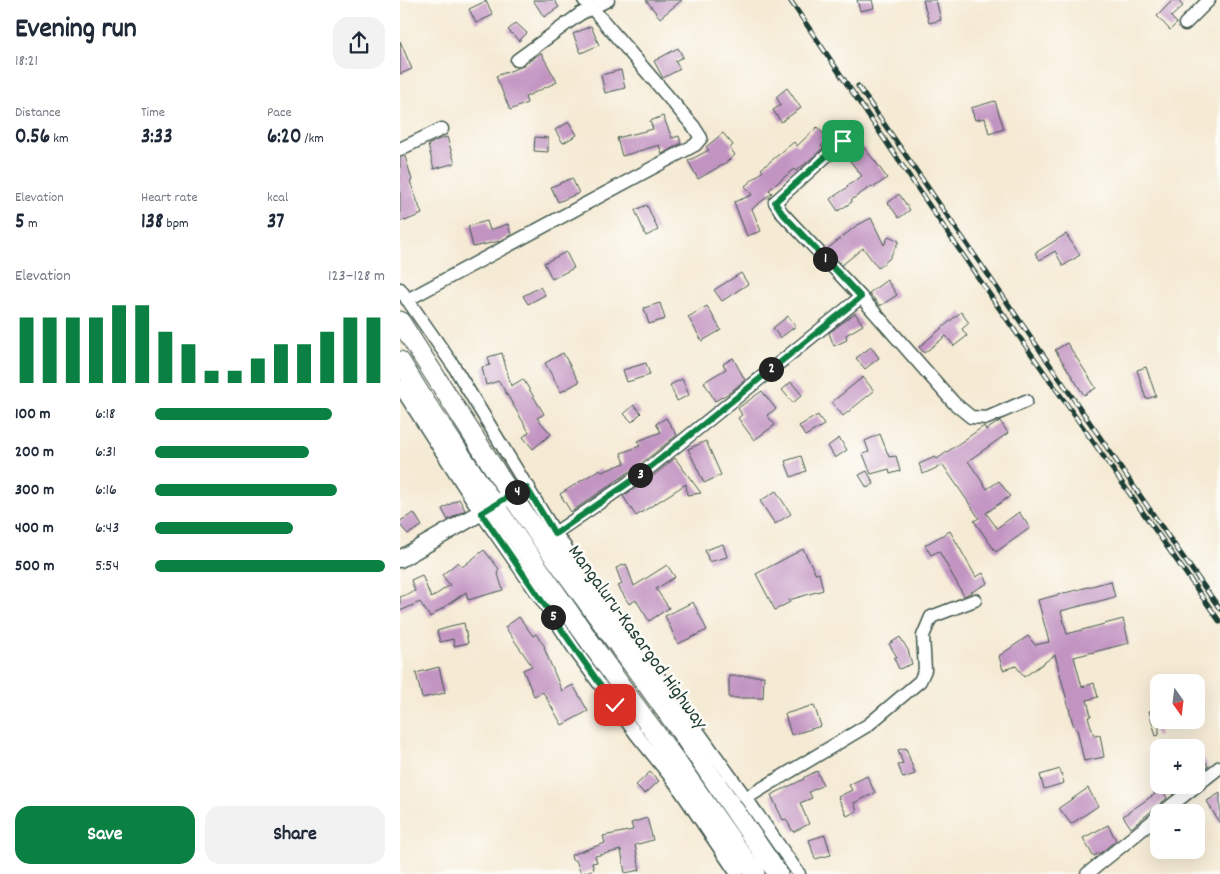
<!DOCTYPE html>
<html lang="en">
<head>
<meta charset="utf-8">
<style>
	:root { --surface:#fff; --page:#f2f2f3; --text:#1f2937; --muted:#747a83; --accent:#0b8043 }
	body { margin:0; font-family:Dekko,sans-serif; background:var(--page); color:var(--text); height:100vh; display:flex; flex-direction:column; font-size:19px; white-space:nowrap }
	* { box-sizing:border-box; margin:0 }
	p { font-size:16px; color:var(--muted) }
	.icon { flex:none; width:28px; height:28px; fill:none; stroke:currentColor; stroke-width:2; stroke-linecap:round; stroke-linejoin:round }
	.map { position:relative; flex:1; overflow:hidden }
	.details { display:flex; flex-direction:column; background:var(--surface); width:400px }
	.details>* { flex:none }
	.needle { width:32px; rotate:166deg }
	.buttons { position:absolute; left:750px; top:674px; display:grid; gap:10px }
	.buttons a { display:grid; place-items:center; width:55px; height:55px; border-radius:10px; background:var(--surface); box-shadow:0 5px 20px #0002; font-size:25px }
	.pin { position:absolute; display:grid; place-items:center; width:42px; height:42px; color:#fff; margin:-21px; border-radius:10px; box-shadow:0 2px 8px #0006 }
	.km { position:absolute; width:25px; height:25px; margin:-12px; border-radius:50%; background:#222; color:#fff; font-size:14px; line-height:25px; text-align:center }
	.round { display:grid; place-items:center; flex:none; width:52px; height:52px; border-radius:15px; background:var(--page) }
	.overview { display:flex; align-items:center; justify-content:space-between; height:85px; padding:0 15px }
	h1 { font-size:28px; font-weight:700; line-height:38px }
	.metrics { display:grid; grid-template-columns:repeat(3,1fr); gap:8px; height:85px; padding:5px 15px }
	.metrics div { display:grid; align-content:center }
	.metrics b { font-size:21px; font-weight:700 }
	.metrics small { font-size:14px; font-weight:400 }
	.metrics p { font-size:14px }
	.chart { height:140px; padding:10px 15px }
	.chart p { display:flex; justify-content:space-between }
	.chart svg { width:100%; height:90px; margin-top:5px; stroke:var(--accent); stroke-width:6 }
	.button { display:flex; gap:10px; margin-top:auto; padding:10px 15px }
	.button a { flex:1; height:58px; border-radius:15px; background:var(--accent); color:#fff; font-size:20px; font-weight:700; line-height:58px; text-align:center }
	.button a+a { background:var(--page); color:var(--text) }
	ul { padding:0 15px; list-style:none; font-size:16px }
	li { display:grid; grid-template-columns:80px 60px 1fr; align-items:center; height:38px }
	li i { height:12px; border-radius:6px; background:var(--accent) }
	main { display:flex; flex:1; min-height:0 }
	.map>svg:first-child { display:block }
</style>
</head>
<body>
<main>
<section class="details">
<div class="overview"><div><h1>Evening run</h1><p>18:21</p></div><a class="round"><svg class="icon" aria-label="share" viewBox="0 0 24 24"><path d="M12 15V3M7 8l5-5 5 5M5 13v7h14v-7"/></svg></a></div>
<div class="metrics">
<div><p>Distance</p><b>0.56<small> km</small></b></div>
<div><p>Time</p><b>3:33</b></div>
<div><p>Pace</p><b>6:20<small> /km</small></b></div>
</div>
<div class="metrics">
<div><p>Elevation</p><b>5<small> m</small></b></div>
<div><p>Heart rate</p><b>138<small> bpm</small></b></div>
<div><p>kcal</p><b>37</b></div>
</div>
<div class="chart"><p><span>Elevation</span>123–128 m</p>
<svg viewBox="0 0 160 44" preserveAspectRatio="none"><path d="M5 44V12M15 44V12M25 44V12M35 44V12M45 44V6M55 44V6M65 44V19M75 44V25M85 44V38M95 44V38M105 44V32M115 44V25M125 44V25M135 44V19M145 44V12M155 44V12"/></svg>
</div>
<ul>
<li><b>100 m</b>6:18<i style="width:77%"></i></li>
<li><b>200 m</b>6:31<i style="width:67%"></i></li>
<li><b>300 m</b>6:16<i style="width:79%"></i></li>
<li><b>400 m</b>6:43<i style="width:60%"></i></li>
<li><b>500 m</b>5:54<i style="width:100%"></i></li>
</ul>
<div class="button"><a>Save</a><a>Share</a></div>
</section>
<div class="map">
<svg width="820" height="874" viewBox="0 0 820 874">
	<rect width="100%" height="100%" fill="#fdfcf7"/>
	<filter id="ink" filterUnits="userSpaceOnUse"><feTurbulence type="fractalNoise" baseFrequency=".02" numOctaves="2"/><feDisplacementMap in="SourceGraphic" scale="10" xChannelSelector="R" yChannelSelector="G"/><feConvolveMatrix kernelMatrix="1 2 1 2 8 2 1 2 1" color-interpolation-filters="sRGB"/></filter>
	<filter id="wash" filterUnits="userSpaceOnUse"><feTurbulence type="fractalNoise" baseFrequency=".0096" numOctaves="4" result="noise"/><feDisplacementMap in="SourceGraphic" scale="20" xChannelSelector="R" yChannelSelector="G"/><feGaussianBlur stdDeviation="1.12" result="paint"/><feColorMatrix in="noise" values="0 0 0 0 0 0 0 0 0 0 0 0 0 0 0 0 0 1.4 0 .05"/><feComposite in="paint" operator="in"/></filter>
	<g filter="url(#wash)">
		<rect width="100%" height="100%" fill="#f5ead4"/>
		<g id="blocks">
			<path fill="#c294c2" d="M133 0H154L159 7 144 17Z
				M246 0H282L260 18Z
				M457 0H472L474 8 460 11Z
				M523 0H536L541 20 529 23Z
				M773 0H777L783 6 771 17 777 23 770 30 757 16Z
				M86 1 93 15 76 23 69 9Z
				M116 23 127 33 119 41 108 30Z
				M191 26 199 45 181 53 173 34Z
				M0 41 12 69 0 74Z
				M278 48 283 57 275 61 280 69 263 78 254 61Z
				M141 53 157 82 125 97 127 103 110 110 96 76 121 67Z
				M221 70 225 88 205 93 201 75Z
				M387 88 401 108 381 122 373 110 381 105 376 97Z
				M595 101 604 129 589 134 585 118 575 120 571 108Z
				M263 116 272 138 279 136 281 143 262 154 259 145 222 156 217 138 253 129 250 121Z
				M169 122 177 135 163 143 155 130Z
				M417 127 429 140 421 146 423 148 413 157 396 171 394 169 369 190 372 193 352 209 361 231 347 236 334 202 352 195 345 186 363 171 361 169 394 142 397 146Z
				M323 133 333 145 330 148 335 155 324 164 298 179 288 161 309 150 306 147Z
				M47 137 55 163 34 169 28 145 40 139Z
				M135 137 148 138V152L134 151Z
				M457 140 475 161 487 178 473 188 472 186 451 200 452 202 438 211 430 199 448 187 447 186 462 176 443 152Z
				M5 156 12 180 10 181 22 214 5 221 4 220 0 221V157Z
				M172 178 179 193 158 202 151 187Z
				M499 194 510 210 499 218 488 203Z
				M247 205 258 230 246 236 235 210Z
				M471 218 484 245 489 236 499 241 489 259 478 268 463 248 442 265 427 249 456 226Z
				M87 221 90 230 108 224 111 235 100 241 73 247 68 226Z
				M666 234 680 255 663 266 655 251 640 260 635 253Z
				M166 252 174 268 152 279 144 263Z
				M341 273 348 284 322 301 314 290Z
				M487 280 497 295 480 306 469 293Z
				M140 287 145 295 128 304 123 296Z
				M260 303 265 319 249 324 244 308Z
				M307 306 321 330 302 341 288 317Z
				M561 312 569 323 562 329 567 336 554 346 546 336 524 353 519 347Z
				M455 313 463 325 446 335 447 340 434 346 429 333Z
				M388 316 396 326 380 338 373 328Z
				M667 343 696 388 684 395 655 350Z
				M471 347 479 358 465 369 456 358Z
				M102 353 111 386 123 379 144 414 137 418 151 434 133 449 123 437 129 432 99 381 86 385 82 367 90 365 88 357Z
				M163 353 179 382 161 392 145 363Z
				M333 358 345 380 329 393 315 401 304 382 326 369 323 364Z
				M246 363 250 375 227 382 223 370Z
				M746 367 756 396 746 399 737 370Z
				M463 377 474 391 443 416 432 402Z
				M282 379 289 395 277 401 270 385Z
				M391 382 402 395 393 403 382 390Z
				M362 391 376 409 367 415 375 425 354 440 338 418 342 415 338 408Z
				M234 405 241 413 232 422 224 414Z
				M418 415 424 425 405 436 399 426Z
				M266 418 277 435 238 466 171 512 160 494 200 469 202 472 225 463 221 453 240 446 238 441 261 432 256 424Z
				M600 421 608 433 568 461 587 489 599 481 610 496 586 513 597 528 619 512 630 528 596 552 574 521 579 518 543 465 523 474 519 464 535 457 537 459 584 426 586 430Z
				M480 434 489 457 496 456 500 471 490 474 489 469 471 474 463 454 469 452 465 441Z
				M439 438 447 450 435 458 428 446Z
				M306 441 321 475 304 483 288 449Z
				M401 456 406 471 391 477 385 461Z
				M275 458 301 493 287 495 286 484 236 516 223 496 248 480Z
				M467 471 474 484 467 488 459 475Z
				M376 491 391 514 375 524 360 501Z
				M59 499 65 510 48 520 42 509Z
				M14 513 22 526 8 534 0 525V521Z
				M550 531 576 577 583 573 588 583 564 596 539 551 531 555 525 545Z
				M323 544 327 557 309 562 305 550Z
				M403 549 416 574 419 573 423 590 389 600 390 602 375 610 356 574Z
				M84 550 99 569 97 571 103 590 68 600 66 592 30 617 20 602 0 611V597L15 591 11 580 22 575 31 598 50 585 42 575 58 562 62 567Z
				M226 564 234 586 267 565 275 577 256 589 269 608 249 621 236 600 229 604 218 586 222 584 216 568Z
				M711 581 715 597 661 611 667 634 723 619 729 643 674 657 682 687 694 683 698 697 687 700 691 716 688 717 694 736 700 735 704 757 684 761 677 729H676L673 724 655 655 624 677 616 666 603 670 599 656 628 636 635 645 649 642 638 600Z
				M293 602 307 630 278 644 265 616Z
				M119 617 133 636 136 634 145 647 144 648 162 691 173 685 188 711 162 725 143 692 134 696 123 670 132 666 105 627Z
				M64 623 68 643 54 646 53 639 40 642 37 631 50 627V626Z
				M500 637 508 650 512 664 499 669 494 658 497 657 489 644Z
				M39 667 45 693 22 698 16 673Z
				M329 676H364L363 698H329Z
				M414 705 421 726 391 735 385 714Z
				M759 708V735L756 736 749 711Z
				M796 747 808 766 796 775Z
				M506 748 515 774 503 778 498 765 503 764 498 750Z
				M660 769 664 783 644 789 640 775Z
				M417 771 423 785 409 792 412 798 400 803 409 824 393 832 386 819 383 820 371 795 404 779 403 778Z
				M250 772 259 781 245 794 236 785Z
				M467 776 475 793 454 803 457 811 447 816 438 797 452 790 449 785Z
				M759 784 767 798 731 828 723 816 755 794 752 787Z
				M688 788 698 806 671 824 659 808Z
				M820 793V824L807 801Z
				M247 818 253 840 235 845 240 870 225 873 221 850 195 856 197 862 192 863 194 869 181 874 176 860H172L171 855 205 843 203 836 233 830 231 823Z
				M708 825 716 840 702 852 693 856 683 838Z
				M425 835 431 855 415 859 409 840Z"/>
		</g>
	</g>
	<g filter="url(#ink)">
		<use href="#blocks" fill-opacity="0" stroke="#3f574c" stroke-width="1"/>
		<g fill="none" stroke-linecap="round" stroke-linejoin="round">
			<defs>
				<path id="minor" d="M785 24 809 0
					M117 60 180 14 208 0
					M443 141 375 202 382 213 461 297 554 403 571 417 587 418 626 401
					M0 149 42 129
					M0 289 53 365 155 533 346 798 399 874
					M7 300 295 145 301 138 294 127 192 8 184 0
					M0 387 81 513 144 603 176 652 236 734 274 781 337 874
					M155 533 243 473 461 297
					M346 798 468 725 520 681 525 670 523 636 531 617 575 600
					M763 812 820 767
					M687 874 759 816"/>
				<path id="major" d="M0 559 111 495 127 488"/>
				<path id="highway" d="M0 321 111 495 143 541 279 729 378 874
					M0 361 22 397 94 505 228 696 273 757 355 874"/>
			</defs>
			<use href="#minor" stroke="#3f574c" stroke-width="15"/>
			<use href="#major" stroke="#3f574c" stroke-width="19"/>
			<use href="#highway" stroke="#3f574c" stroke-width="21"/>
			<use href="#minor" stroke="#fff" stroke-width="12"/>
			<use href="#major" stroke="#fff" stroke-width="16"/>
			<use href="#highway" stroke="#fff" stroke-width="19"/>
			<defs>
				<path id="rail" d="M390 0 594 301 820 622
					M458 86 768 536 820 609"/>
			</defs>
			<use href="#rail" stroke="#1f3d34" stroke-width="5"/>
			<use href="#rail" stroke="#fdfcf7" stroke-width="3" stroke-dasharray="9" stroke-linecap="butt"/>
		</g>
	</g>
	<g fill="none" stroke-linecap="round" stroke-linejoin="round" filter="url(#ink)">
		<defs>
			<path id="route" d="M215 705C169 642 126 577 81 513L111 495 127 488 155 534 243 473 461 297 382 213 375 202 443 141"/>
		</defs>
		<use href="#route" stroke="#fff" stroke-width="10"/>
		<use href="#route" stroke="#0b8043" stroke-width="6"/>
	</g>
	<g text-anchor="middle" stroke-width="5" stroke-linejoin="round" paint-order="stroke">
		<g font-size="20" fill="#1f3d34" stroke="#fdfcf7">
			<text transform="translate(239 636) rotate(54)" y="7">Mangaluru-Kasargod Highway</text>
		</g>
	</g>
</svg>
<div class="buttons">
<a><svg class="needle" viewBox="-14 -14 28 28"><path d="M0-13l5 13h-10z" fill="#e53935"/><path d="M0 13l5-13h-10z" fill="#747a83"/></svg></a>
<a>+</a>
<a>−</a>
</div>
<div class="pin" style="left:443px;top:141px;background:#1e9e55"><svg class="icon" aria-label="arrive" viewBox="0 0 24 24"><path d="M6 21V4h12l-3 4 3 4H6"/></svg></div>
<div class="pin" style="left:215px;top:705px;background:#d93025"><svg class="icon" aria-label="check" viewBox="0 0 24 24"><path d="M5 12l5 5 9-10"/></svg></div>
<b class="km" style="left:425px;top:259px">1</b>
<b class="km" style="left:371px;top:369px">2</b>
<b class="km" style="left:240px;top:475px">3</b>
<b class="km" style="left:117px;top:492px">4</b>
<b class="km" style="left:153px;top:617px">5</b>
</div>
</main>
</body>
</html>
